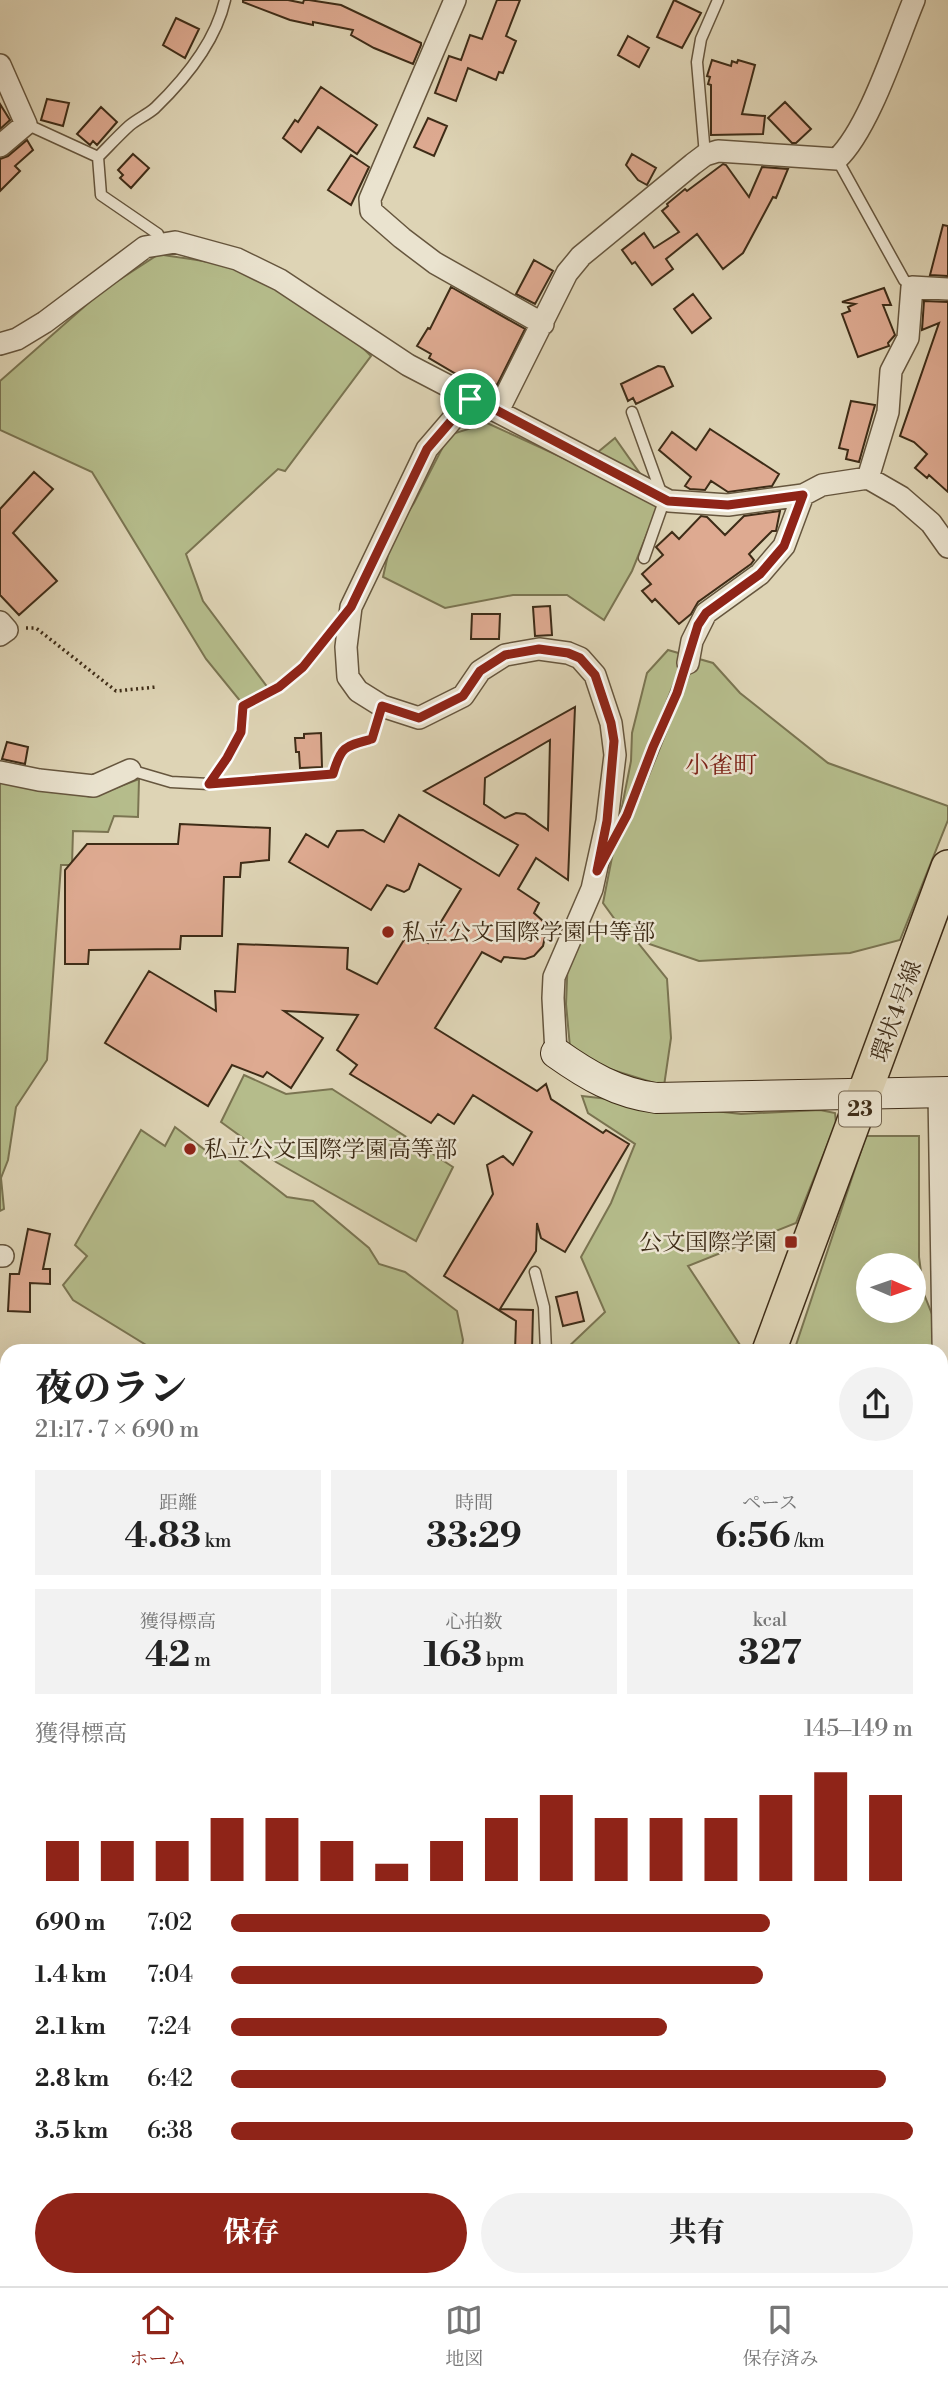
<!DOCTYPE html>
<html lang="ja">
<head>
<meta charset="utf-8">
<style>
	:root { --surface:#fff; --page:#f2f2f2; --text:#222; --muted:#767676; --line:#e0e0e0; --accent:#8f2418 }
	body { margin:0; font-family:"Libre Bodoni","Noto Serif JP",serif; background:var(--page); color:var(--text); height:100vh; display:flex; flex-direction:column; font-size:26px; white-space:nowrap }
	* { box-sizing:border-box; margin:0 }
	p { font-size:23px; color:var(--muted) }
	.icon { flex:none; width:38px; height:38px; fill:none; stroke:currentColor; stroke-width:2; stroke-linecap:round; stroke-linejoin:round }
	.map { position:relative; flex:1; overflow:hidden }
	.drawer { position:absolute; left:0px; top:1344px; width:948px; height:943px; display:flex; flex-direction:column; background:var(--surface); border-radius:21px 21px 0 0; box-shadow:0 7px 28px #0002 }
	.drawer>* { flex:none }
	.needle { width:46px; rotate:92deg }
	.buttons { position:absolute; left:856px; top:1253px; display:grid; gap:14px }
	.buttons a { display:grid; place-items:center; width:70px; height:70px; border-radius:50%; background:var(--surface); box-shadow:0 7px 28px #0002; font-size:35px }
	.pin { position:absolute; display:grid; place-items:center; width:60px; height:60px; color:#fff; margin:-30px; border:4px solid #fff; border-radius:50%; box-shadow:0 2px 7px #0007 }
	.round { display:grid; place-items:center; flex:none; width:74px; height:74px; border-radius:37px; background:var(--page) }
	.overview { display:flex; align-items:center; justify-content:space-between; height:119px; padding:0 35px }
	h1 { font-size:38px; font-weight:800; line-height:52px }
	.figures { display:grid; grid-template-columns:repeat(3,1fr); gap:10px; height:119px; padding:7px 35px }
	.figures div { display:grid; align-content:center; border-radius:0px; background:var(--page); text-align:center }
	.figures b { font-size:35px; font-weight:800 }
	.figures small { font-size:19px; font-weight:400 }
	.figures p { font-size:19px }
	.chart { height:196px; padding:14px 35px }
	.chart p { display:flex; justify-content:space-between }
	.chart svg { width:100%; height:126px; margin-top:7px; stroke:var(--accent); stroke-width:6 }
	.primary-button { display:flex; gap:14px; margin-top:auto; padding:14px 35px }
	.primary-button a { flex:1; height:80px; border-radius:42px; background:var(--accent); color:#fff; font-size:28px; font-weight:800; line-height:80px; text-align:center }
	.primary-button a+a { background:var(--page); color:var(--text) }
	ul { padding:0 35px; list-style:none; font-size:23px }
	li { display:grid; grid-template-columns:112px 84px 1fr; align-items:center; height:52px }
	li i { height:18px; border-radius:9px; background:var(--accent) }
	.menu { display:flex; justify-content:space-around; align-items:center; height:98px; border-top:2px solid var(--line); background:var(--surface); font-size:19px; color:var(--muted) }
	.menu a { display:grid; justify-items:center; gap:4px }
	.menu .on { color:var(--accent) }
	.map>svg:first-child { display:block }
</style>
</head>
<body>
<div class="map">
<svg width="948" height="2286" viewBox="0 0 948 2286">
	<rect width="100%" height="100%" fill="#ded4b5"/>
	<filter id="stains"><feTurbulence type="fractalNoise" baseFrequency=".00286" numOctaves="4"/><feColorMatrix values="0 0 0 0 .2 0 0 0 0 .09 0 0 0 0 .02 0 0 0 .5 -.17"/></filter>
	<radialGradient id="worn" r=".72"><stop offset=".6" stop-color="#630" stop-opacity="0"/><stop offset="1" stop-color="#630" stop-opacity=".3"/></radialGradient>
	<path fill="#b5bc8b" stroke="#7a7451" stroke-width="2" fill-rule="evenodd" d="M159 254C182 259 213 260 234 269 274 285 341 326 371 356L285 471 278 469 186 554 203 601 268 688 241 702 206 659 92 472 0 430V381L102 291Z
		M487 423 581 466 615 438 660 502 632 571 604 620 567 595H513L445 608 383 577 392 537 414 503 449 435Z
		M668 650 713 663 740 693 828 763 948 806V820L900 940 850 953 699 961 635 939 667 979 671 1038 664 1086 590 1063 570 1047 566 1004 568 956 581 927 621 928 603 903 631 761 632 733 647 673Z
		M139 779 138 817 114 816 108 832 73 831 72 865H61L47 1060 16 1107 8 1160 1 1178 4 1209 0 1211V781L92 797Z
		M244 1075 286 1094 332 1089 453 1167 416 1241 276 1162 221 1122Z
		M582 1096 741 1114 820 1110 835 1113 836 1123 796 1223 688 1266 744 1351H564L605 1312 581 1257 611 1203 635 1144 588 1113Z
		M175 1127 209 1153 233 1155 287 1197 313 1201 369 1248 379 1264 405 1272 457 1311 463 1340 461 1351H156L73 1300 63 1285 87 1256 75 1245 141 1130 165 1146Z
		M866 1136H919V1257L924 1294 945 1347 942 1351H794ZM868 1265H914V1311H868Z
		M942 1498 948 1514V1641H942Z"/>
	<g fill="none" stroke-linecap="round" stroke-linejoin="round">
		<path stroke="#72806f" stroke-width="5" d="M0 1543 7 1511"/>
	</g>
	<path fill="#deaa91" stroke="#3e2c17" stroke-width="2" fill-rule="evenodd" d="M243 0H288L303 3 304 0H309L341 5 421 43V45L413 64 374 48 351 35 353 30 313 22V25L290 20 243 2Z
		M497 0H520L506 36 516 41 503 73 499 72 496 80 468 68 456 101 435 93 449 56 461 60 470 35 482 39Z
		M674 0 701 13 682 48 657 37Z
		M176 18 199 29 185 58 163 45Z
		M628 36 649 48 639 67 618 55Z
		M712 60 731 66 732 61 737 63 738 60 755 65 742 114 765 116 763 134 711 135V85L708 84 710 77 707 76Z
		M321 87 377 125 357 154 318 127 301 152 283 138 295 120 298 122Z
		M47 99 69 103 63 126 41 120Z
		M785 102 811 129 796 143H792L768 118Z
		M0 104 10 120 0 129Z
		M101 107 117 122 97 145 93 141 90 145 77 134Z
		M428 118 447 126 434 156 414 147Z
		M27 140 33 150 15 166 20 171 0 191V159L8 156Z
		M133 154 149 168 131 188 120 178 123 175 118 170Z
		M632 154 656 168 647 185 638 180 626 165Z
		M351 155 369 167 351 205 328 190Z
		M723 164 726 165 749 197 762 167 788 169 776 198 773 197 743 253 723 269 697 234 666 259 673 269 652 285 635 262 632 264 622 250 644 233 654 248 679 232 662 211 668 206 667 204 685 189 687 191Z
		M943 225 948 226V276L930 275Z
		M534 260 553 271 535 304 516 294Z
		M451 287 525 329 497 385 478 374 473 384 429 358 431 354 417 346 428 328 430 329Z
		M884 288 891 305H883L895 335 888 343 889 346 858 357 842 314 850 311 848 307 855 304 842 302Z
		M693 294 711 318 692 333 674 309Z
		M924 301 948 302V492L929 475 927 478 915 468 927 454 914 442 900 436 939 323 922 330Z
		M658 366 664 367 673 386 636 404 633 398 628 401 621 384Z
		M851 401 875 405 859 462 846 459 848 450 839 448Z
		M710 429 779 474 772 486 728 492 711 481 705 490 690 489 685 486 691 477 659 450 672 432 696 450Z
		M34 472 53 489 13 533 57 581 19 615 0 595V509Z
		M780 511 776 531H772L749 554 754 560 751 564 698 602 691 614 679 624 655 599 652 602 642 591 651 584 642 574 663 555 656 547 672 532 679 539 701 516 707 517 725 535 744 516Z
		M550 606 552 635 535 636 533 607Z
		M472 614H500L499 639H471Z
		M575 707 568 880 536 858 518 889 539 903 534 913 543 921 546 932 543 946 534 956 525 959 504 957 501 962 482 952 435 1028 537 1091 546 1084 551 1099 603 1133 606 1130 629 1144 565 1252 541 1238 537 1223 536 1251 500 1309 533 1310 532 1351H515L516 1321 444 1276 493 1194 487 1165 503 1156 513 1165 532 1132 473 1095 454 1124 438 1114 431 1123 350 1074 357 1065 337 1050 358 1015 284 1011 323 1038 291 1088 267 1072 263 1077 232 1065 208 1106 105 1043 149 971 216 1011 215 991 235 992 238 944 348 948 347 969 377 984 410 930 428 943 461 889 419 864 409 889 404 892 387 885 371 910 289 862 306 834 328 847 337 831 363 830 384 842 399 815 499 876 518 845 424 791ZM550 740 548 830 525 814 516 813 505 818 484 804 485 778Z
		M321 733 322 767 300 768 299 752H296L295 738H304V734Z
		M7 742 28 747 25 764 2 759Z
		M180 824 270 828 269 860 241 863 240 877H224L222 936H181L180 949 89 950 88 964H65V870L87 844H178Z
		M28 1229 50 1234 43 1269H50V1284L30 1283V1312L8 1311 10 1274H19Z
		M577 1292 584 1321 563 1326 556 1297Z"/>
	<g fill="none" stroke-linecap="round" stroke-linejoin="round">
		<defs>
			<path id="lane" d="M26 124 98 157
				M705 155 697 62 701 39 718 0
				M98 157C108 147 118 136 129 126 137 119 147 115 155 108 185 79 216 40 225 0
				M98 157 101 195 158 234 162 244
				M837 159 904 280 912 287
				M632 412 663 498 662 507 644 558
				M130 770 171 782 209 784 227 758 241 732 243 706 279 687 303 667 347 612
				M607 853 627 815 688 663
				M535 1272 544 1307 546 1351"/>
			<path id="street" d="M455 0 370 199 371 211 402 238 435 263 543 324
				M0 65 26 124 0 146
				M0 344 17 339 45 322 145 247 175 242 237 259 280 280 408 365 669 501 728 505 803 495 822 485 868 478 901 497 931 523 948 547
				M470 399 427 449 351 607 346 647 348 677 358 691 382 706 419 718 463 696 480 671 505 655 539 649 568 653 580 658 595 675 611 723 615 755 607 821 592 889 554 977 553 998 556 1053
				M498 411 567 273 581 256 693 164 705 155 718 151 837 159C869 129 896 43 914 0
				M868 478 888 412 891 371 908 338 912 287 948 289
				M0 622 7 630 0 635
				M688 663 692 641 706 613 760 574 784 546 803 495
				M0 772 39 780 94 786 130 770
				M939 1093 944 1396 942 1417
				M0 1256H3
				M0 1420H7
				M942 1567 948 1572
				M942 1906 948 1913
				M942 2060 948 2053
				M700 2286 706 2280"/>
			<path id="secondary" d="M556 1053C587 1075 617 1093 656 1098L948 1092
				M942 2127 948 2123
				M852 2286 854 2280"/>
			<path id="primary" d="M769 1351 948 867
				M13 2286 30 2280"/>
		</defs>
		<use href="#lane" stroke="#66563e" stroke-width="13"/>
		<use href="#street" stroke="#66563e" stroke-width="24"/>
		<use href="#secondary" stroke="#3e2c17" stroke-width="32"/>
		<use href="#primary" stroke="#3e2c17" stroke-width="36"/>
		<path stroke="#3e2c17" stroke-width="3.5" stroke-dasharray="2 3.5" stroke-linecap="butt" d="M26 628H36L116 691 156 687
			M229 782 333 774C341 747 345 746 372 739L376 724"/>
		<use href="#lane" stroke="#eae3cf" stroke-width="10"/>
		<use href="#street" stroke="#eae3cf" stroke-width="21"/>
		<use href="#secondary" stroke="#eae3cf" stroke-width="30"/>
		<use href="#primary" stroke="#ded4b5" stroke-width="33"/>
	</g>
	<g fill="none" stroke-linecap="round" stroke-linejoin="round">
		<defs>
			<path id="route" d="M470 399 498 411 668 501 728 505 803 495 784 546 760 574 706 613 698 625 677 693 653 747 627 815 597 871 607 821 614 741 611 723 595 675 580 658 568 653 539 649 505 655 480 671 463 696 419 718 382 706 372 739C345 746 341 746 333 774L209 784 227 758 241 732 243 706 279 687 303 667 351 607 427 449Z"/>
		</defs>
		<use href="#route" stroke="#fff" stroke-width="14"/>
		<use href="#route" stroke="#8f2418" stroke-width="9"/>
	</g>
	<g fill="#8f2418" stroke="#eae3cf" stroke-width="2.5">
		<circle cx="388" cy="932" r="7"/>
		<circle cx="190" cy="1149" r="7"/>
		<rect x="784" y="1235" width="14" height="14" rx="3.5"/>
	</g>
	<g text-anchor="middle" stroke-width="5" stroke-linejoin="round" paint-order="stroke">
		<rect fill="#eae3cf" stroke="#72634e" stroke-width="2" x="839" y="1091.5" width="42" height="35" rx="5"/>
		<g font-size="21" font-weight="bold" fill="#3e2c17">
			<text x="860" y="1116">23</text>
		</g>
		<g font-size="23" fill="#3e2c17" stroke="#eae3cf" text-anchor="start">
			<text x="402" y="940">私立公文国際学園中等部</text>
			<text x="204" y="1157">私立公文国際学園高等部</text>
			<text x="777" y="1250" text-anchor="end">公文国際学園</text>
		</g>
		<g font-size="23" fill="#3e2c17" stroke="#eae3cf">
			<text transform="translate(896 1011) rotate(-70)" y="8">環状4号線</text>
		</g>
		<g font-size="24" fill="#7a1f14" stroke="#eae3cf">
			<text x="721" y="773">小雀町</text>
		</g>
	</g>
	<rect width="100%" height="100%" filter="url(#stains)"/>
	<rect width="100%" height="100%" fill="url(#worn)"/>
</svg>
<div class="buttons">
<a><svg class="needle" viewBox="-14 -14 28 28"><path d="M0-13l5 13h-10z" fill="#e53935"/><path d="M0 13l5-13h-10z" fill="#767676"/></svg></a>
</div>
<div class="pin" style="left:470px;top:399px;background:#1e9e55"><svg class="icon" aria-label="arrive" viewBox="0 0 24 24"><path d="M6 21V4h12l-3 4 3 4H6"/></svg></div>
<section class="drawer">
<div class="overview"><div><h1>夜のラン</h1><p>21:17 · 7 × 690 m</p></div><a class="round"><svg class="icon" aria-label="share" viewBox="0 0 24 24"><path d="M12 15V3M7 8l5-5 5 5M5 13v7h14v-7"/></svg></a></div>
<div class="figures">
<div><p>距離</p><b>4.83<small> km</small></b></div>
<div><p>時間</p><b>33:29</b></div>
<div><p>ペース</p><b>6:56<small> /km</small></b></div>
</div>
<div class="figures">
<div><p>獲得標高</p><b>42<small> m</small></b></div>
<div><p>心拍数</p><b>163<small> bpm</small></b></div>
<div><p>kcal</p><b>327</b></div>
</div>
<div class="chart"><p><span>獲得標高</span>145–149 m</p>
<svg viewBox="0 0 160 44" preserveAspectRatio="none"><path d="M5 44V30M15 44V30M25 44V30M35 44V22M45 44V22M55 44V30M65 44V38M75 44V30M85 44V22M95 44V14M105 44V22M115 44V22M125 44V22M135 44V14M145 44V6M155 44V14"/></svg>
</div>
<ul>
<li><b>690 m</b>7:02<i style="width:79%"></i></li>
<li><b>1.4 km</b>7:04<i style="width:78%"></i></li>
<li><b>2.1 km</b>7:24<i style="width:64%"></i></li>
<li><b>2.8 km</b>6:42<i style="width:96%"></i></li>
<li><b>3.5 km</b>6:38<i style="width:100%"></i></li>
</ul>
<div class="primary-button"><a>保存</a><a>共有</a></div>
</section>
</div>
<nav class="menu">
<a class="on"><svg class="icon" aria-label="home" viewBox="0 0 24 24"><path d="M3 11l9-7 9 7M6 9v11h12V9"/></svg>ホーム</a>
<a><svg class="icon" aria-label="map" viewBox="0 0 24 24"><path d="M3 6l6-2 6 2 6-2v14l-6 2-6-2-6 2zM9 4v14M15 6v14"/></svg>地図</a>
<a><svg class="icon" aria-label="saved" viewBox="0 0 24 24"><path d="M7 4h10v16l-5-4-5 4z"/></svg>保存済み</a>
</nav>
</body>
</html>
